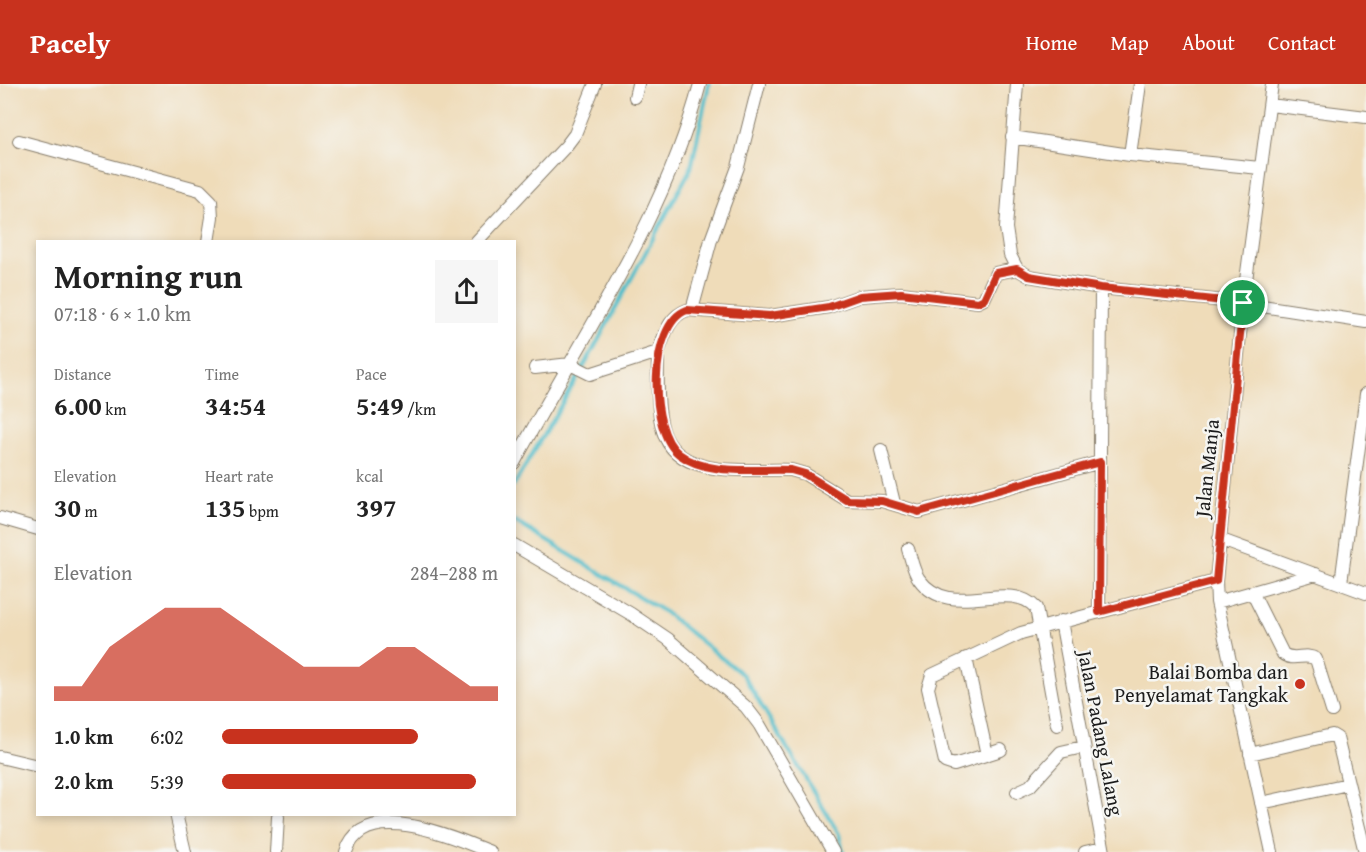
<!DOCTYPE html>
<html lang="en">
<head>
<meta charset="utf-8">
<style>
	:root { --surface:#fff; --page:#f6f6f6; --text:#222; --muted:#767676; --accent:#c8321e }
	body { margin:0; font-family:"Gentium Book Plus",serif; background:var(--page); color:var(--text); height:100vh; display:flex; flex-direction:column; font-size:22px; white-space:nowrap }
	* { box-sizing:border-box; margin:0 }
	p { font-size:20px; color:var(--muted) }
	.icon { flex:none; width:33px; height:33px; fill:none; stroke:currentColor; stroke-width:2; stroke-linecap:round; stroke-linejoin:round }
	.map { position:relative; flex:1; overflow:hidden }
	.sheet { position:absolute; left:36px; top:156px; width:480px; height:576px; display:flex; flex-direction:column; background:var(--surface); border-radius:0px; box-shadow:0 3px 9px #0003 }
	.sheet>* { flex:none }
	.pin { position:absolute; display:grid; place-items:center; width:51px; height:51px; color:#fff; margin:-26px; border:3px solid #fff; border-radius:50%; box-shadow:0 2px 6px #0007 }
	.round { display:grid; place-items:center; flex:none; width:63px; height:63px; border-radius:0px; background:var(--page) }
	.head { display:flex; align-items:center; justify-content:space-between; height:102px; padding:0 18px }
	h1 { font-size:33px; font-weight:600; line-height:45px }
	.metrics { display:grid; grid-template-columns:repeat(3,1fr); gap:9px; height:102px; padding:6px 18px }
	.metrics div { display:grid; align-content:center }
	.metrics b { font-size:26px; font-weight:600 }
	.metrics small { font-size:16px; font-weight:400 }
	.metrics p { font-size:16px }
	.chart { height:168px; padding:12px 18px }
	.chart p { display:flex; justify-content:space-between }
	.chart svg { width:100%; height:108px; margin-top:6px; fill:var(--accent); opacity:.7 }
	ul { padding:0 18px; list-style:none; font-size:20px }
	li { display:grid; grid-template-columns:96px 72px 1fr; align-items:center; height:45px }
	li i { height:15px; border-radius:8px; background:var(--accent) }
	header { display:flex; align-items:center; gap:36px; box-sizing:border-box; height:84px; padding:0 30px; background:var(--accent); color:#fff }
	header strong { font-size:28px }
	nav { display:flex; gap:33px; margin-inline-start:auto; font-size:21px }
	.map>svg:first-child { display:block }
</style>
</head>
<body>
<header>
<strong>Pacely</strong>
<nav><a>Home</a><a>Map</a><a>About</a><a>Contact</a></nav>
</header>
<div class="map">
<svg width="1366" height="768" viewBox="0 0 1366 768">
	<rect width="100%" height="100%" fill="#f6f6f2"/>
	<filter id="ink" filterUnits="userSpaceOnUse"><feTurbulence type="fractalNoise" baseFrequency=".0167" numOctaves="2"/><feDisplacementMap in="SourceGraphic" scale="12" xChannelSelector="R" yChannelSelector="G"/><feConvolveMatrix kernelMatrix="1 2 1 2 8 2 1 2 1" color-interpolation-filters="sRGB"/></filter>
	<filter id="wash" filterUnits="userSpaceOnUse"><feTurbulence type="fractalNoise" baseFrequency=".008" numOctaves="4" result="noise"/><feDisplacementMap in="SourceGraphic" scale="24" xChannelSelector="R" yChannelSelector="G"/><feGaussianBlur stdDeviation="1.35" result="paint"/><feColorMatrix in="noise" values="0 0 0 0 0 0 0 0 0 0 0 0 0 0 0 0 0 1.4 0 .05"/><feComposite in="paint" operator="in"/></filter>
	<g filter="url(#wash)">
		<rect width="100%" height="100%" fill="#efdcb9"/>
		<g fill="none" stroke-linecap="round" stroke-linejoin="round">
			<path stroke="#50bdca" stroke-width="4" d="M514 401 587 277 691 84 709 0
				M514 437 663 527 743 591 839 750 843 768"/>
		</g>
	</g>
	<g filter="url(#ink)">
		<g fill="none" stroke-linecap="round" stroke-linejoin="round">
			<defs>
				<path id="minor" d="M1017 0 1006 144 1010 171 1017 185 1029 192 1101 204 1243 219 1366 238
					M635 13 638 0
					M1270 21 1366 33
					M1012 53 1130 71 1260 84
					M19 57 200 106 211 117 212 133 208 158
					M1130 71 1140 0
					M476 158 566 62 575 50 595 0
					M692 226 711 156 738 83 759 0
					M658 268C658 294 656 322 663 347 678 397 751 384 791 386L805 390 847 416 882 417 919 428 1100 378
					M535 284 570 280 590 290 658 268C665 251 668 233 687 226L770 232 829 223 860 212 901 209 978 218 984 215 996 189 1017 185
					M881 366 894 419
					M514 379C580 255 664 137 700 0
					M0 434 38 445
					M1219 455 1366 509
					M514 461 631 530 668 555 746 623 759 640 833 768
					M908 465C911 474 913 487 919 495 950 538 1008 493 1036 524L1057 641
					M1341 499 1366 310
					M1252 508 1283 570C1294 578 1305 568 1316 575L1332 627
					M1217 518 1316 490
					M1099 528 1101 204
					M1061 537 1104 768
					M966 574 987 671
					M1001 666 954 681 945 678 928 604 932 591 1021 549 1216 497
					M1250 670 1332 651 1337 654 1365 768
					M0 673 38 682
					M1017 708 1030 702 1061 668 1083 663
					M1261 719 1348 700
					M176 730 185 768
					M276 768 278 733
					M346 768C363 713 454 753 490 768
					M1085 768 1103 764
					M1272 768 1217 518 1216 497 1243 219 1272 0"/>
			</defs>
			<use href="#minor" stroke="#867c6a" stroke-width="14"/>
			<use href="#minor" stroke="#fff" stroke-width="12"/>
		</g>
	</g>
	<g fill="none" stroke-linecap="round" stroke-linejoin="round" filter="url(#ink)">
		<defs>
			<path id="route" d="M1017 185 1029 192 1101 204 1243 219 1216 497 1099 528 1100 378 919 428 882 417 847 416 805 390 791 386C756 384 709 393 679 370 648 347 648 240 687 226L770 232 829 223 860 212 901 209 978 218 984 215 996 189Z"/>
		</defs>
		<use href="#route" stroke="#fff" stroke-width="12"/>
		<use href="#route" stroke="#c8321e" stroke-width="8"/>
	</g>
	<circle fill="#c8321e" stroke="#f6f6f2" stroke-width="2" cx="1300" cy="600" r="6"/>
	<g text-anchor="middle" stroke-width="5" stroke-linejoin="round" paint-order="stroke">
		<g font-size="20" fill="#1c1c1c" stroke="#f6f6f2">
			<text transform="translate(1207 384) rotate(-84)" y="7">Jalan Manja</text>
			<text transform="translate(1101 649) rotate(79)" y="7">Jalan Padang Lalang</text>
		</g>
		<g font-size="20" fill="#1c1c1c" stroke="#f6f6f2" text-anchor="end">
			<text x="1288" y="595">Balai Bomba dan<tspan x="1288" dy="23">Penyelamat Tangkak</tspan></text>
		</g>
	</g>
</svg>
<div class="pin" style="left:1243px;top:219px;background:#1e9e55"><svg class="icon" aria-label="arrive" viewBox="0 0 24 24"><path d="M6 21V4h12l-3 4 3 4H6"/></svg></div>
<section class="sheet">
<div class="head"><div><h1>Morning run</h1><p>07:18 · 6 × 1.0 km</p></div><a class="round"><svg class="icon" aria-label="share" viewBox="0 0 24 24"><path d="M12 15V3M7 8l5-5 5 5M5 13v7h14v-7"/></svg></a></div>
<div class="metrics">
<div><p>Distance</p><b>6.00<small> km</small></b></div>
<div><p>Time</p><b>34:54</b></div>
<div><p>Pace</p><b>5:49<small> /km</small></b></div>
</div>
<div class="metrics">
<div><p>Elevation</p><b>30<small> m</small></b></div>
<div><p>Heart rate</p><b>135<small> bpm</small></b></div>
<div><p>kcal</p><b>397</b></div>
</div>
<div class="chart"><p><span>Elevation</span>284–288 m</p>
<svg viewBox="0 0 160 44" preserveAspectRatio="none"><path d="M0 44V38L10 38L20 22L30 14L40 6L50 6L60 6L70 14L80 22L90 30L100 30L110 30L120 22L130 22L140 30L150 38L160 38V44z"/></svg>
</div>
<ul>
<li><b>1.0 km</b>6:02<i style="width:71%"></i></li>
<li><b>2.0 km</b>5:39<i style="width:92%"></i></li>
</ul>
</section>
</div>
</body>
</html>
